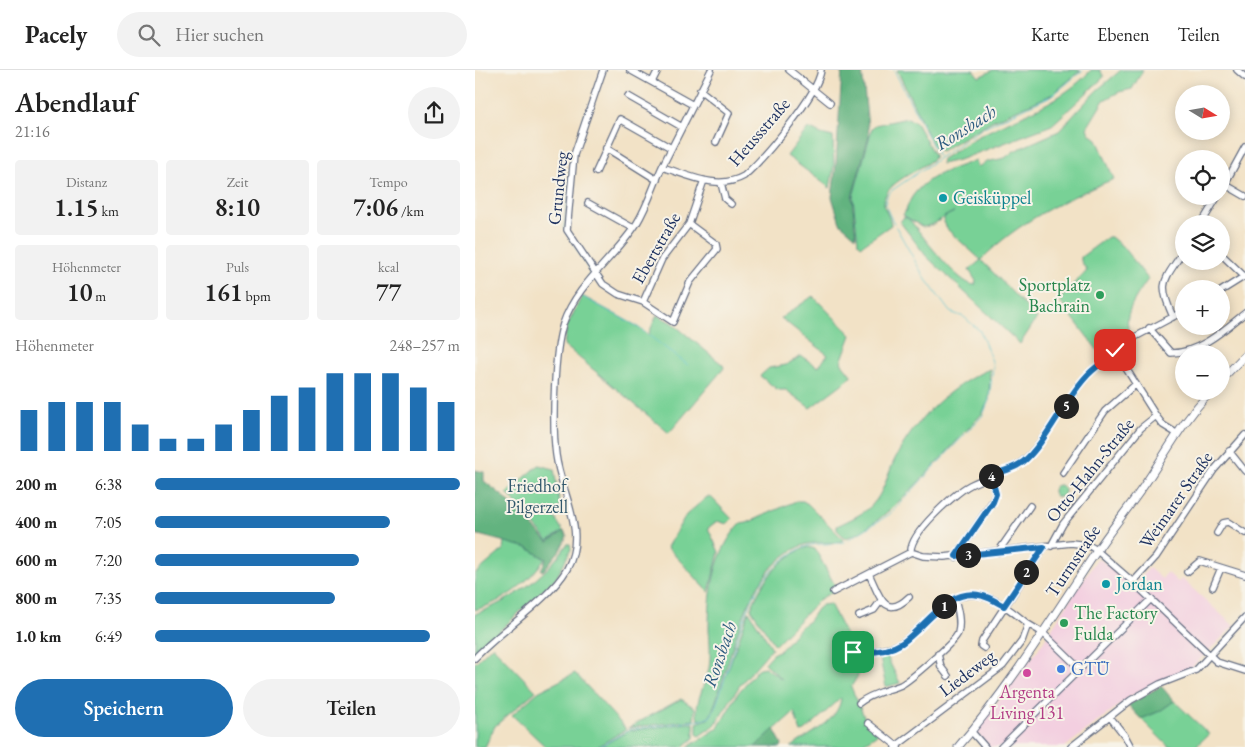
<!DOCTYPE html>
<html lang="de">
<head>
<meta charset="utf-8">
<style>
	:root { --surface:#fff; --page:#f2f2f2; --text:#222; --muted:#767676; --line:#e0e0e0; --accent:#1f6fb2 }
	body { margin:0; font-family:"EB Garamond",serif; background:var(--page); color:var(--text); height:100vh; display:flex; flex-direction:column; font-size:19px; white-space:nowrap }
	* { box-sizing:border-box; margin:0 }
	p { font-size:16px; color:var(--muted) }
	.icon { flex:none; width:28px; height:28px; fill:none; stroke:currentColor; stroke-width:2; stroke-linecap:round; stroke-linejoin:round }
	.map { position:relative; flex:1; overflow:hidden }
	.drawer { display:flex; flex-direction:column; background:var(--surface); width:475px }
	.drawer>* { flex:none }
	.needle { width:32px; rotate:101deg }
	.buttons { position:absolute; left:700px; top:15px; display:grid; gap:10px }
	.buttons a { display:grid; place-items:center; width:55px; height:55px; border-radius:50%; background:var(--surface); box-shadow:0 2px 12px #0003; font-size:25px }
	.pin { position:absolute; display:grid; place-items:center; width:42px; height:42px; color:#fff; margin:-21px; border-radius:10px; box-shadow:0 2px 8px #0006 }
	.km { position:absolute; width:25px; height:25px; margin:-12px; border-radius:50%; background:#222; color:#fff; font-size:14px; line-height:25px; text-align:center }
	.round { display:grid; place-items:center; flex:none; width:52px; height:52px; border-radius:26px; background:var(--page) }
	.headline { display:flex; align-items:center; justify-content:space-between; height:85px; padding:0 15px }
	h1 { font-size:28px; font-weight:600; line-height:38px }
	.stats { display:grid; grid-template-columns:repeat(3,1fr); gap:8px; height:85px; padding:5px 15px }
	.stats div { display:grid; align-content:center; border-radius:5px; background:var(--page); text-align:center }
	.stats b { font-size:25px; font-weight:600 }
	.stats small { font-size:14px; font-weight:400 }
	.stats p { font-size:14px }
	.chart { height:140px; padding:10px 15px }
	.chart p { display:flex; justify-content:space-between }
	.chart svg { width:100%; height:90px; margin-top:5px; stroke:var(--accent); stroke-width:6 }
	.action { display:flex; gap:10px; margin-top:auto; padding:10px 15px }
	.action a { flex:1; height:58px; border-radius:30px; background:var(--accent); color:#fff; font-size:20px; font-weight:600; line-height:58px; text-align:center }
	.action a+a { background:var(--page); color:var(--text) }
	ul { padding:0 15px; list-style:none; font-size:16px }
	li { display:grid; grid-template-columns:80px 60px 1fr; align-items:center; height:38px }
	li i { height:12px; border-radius:6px; background:var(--accent) }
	header { display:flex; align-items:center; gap:30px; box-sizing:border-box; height:70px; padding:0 25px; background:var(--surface); border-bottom:1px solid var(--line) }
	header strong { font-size:24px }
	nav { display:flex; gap:28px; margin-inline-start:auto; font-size:18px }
	.search { width:350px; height:45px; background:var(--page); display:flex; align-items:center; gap:12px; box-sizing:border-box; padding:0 18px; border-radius:28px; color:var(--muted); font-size:19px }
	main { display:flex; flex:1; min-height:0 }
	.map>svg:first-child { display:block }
</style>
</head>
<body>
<header>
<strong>Pacely</strong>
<div class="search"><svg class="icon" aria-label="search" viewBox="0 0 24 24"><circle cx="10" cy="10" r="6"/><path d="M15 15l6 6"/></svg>Hier suchen</div>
<nav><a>Karte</a><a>Ebenen</a><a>Teilen</a></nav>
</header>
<main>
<section class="drawer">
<div class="headline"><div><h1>Abendlauf</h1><p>21:16</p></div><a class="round"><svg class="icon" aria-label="share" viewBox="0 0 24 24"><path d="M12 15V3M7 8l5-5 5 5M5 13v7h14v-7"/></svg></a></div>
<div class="stats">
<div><p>Distanz</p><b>1.15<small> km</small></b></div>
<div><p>Zeit</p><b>8:10</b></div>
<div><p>Tempo</p><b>7:06<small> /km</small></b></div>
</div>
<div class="stats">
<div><p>Höhenmeter</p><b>10<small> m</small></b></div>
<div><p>Puls</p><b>161<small> bpm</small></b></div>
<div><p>kcal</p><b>77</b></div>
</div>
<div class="chart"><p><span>Höhenmeter</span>248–257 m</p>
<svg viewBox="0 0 160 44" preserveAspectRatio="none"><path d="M5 44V24M15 44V20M25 44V20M35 44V20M45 44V31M55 44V38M65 44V38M75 44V31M85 44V24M95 44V17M105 44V13M115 44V6M125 44V6M135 44V6M145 44V13M155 44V20"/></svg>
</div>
<ul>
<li><b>200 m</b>6:38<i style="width:100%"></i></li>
<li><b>400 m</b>7:05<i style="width:77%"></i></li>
<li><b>600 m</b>7:20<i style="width:67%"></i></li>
<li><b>800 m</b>7:35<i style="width:59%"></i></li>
<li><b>1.0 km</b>6:49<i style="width:90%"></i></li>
</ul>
<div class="action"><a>Speichern</a><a>Teilen</a></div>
</section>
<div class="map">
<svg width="770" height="677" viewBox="0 0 770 677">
	<rect width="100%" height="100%" fill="#f7f3e8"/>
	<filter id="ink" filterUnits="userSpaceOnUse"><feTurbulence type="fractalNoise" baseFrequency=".02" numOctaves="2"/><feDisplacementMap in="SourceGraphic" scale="10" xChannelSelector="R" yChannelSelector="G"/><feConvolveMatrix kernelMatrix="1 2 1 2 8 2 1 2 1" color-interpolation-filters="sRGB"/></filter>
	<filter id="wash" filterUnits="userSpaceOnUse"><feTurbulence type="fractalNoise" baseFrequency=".0096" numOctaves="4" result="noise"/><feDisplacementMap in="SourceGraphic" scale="20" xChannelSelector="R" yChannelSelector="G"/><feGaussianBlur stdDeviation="1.12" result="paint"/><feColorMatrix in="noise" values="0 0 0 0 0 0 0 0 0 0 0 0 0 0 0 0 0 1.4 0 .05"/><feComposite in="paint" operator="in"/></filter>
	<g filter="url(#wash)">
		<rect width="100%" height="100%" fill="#f2e2c6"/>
		<path fill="#f3cfe0" d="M622 489 626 490 658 516 674 498 687 509 692 502 703 512 707 509 759 556 713 601 683 611 656 626 590 677H514L502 663 503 658 562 581Z"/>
		<path fill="#78d196" stroke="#4a807a" d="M422 0H498L504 7 518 0H606L578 24 517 51 466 81 461 79 455 69Z
			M616 0H625L629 7 577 55 484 90 466 94 467 89C476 84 484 77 493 72 534 48 583 37 616 0Z
			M646 0H668L657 19 644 22 629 30 612 58 614 63 622 69 639 109C592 128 542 152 506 190L562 248 545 274 451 186 425 152 429 147 434 149C445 162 483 215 500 215L501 211 494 200 506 190 473 160 469 152V147L479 142C467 146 461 156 448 157L428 145C432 140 433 133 437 127 453 104 476 100 501 90L503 97 511 92 530 88 539 81 584 61 621 21Z
			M433 48 441 53 459 85V88C447 100 409 112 409 132 409 141 416 147 416 155L386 176 383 173 378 127 397 58 400 55Z
			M333 58 346 64 358 67 359 96 355 118 312 86Z
			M633 167H636L647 176 673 209C662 226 643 248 658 267L643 276 639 289 630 290 585 231 592 220 612 201 606 191V187Z
			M107 226 160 255 173 265 182 245 197 253 248 295 249 298 194 363 89 275 92 256Z
			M338 226 376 265 366 292 376 305 375 308 335 338 311 320H303L285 306 294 298 311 295 326 286 343 297 353 285 306 248Z
			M515 299 514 330 507 344C478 373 407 461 370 468L362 460V456C374 450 389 444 398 434 409 422 413 403 420 389 439 351 475 315 515 299Z
			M64 395 79 399 85 436 77 443 88 461 73 471 32 423Z
			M578 421a6 6 0 1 1 12 0a6 6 0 1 1-12 0Z
			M232 427H236L257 449 252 454 242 451 233 458 244 482 234 522 192 477 211 445Z
			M321 431H328L333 434 368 469 367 471C354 475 340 470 326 476 267 502 258 590 236 644L233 648 223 650C218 634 231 614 234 598 236 585 235 572 234 559 234 522 239 482 265 454L272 453Z
			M29 471 53 478 70 489C50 515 32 530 0 540V504L28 480Z
			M92 474H95L96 479 82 507 0 584V544C37 530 70 508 92 474Z
			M333 477 340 479 362 519 345 529 300 575 276 539C287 512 304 487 333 477Z
			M355 534 375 573 368 575V583L378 586 384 604 376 617 392 653 404 663 382 677H316C333 665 364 651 366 628L330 661 326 662 319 642 280 677H213L243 658 263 623 284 598 290 597 307 609 290 593 299 583 306 580 325 557 334 551 342 539 347 535Z
			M274 541 297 578 265 615 240 655 224 666 222 663V653L233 649 237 644Z
			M17 576 61 621 20 656 10 677H0V593Z
			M412 581 414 591 425 613 411 617 404 584Z
			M100 603 151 659 122 677H71L37 645 63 622Z
			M206 629 220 638 219 650 153 658Z
			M699 631 734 664 720 677H694L666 649 685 641Z
			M212 653H219V668L208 677H125L153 661Z"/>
		<path fill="#62b37f" stroke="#3e716e" d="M367 0H387L394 66 377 127 381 167 365 153 357 127 361 95Z
			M0 400 9 402V411L28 426 73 472 89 461 92 466 85 480 68 501 66 500 71 489 53 478 0 464Z
			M686 616 699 631 685 641 666 649 653 635Z
			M299 659 307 674 306 677H280Z"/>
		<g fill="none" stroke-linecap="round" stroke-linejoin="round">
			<path stroke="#55c2cb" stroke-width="1" d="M419 0 463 86
				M107 52 112 39
				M97 84 89 158 113 198 115 203 112 207
				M419 153C413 143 406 130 416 121L509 57 578 25 608 0
				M421 157 449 207 475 242 489 247 505 261 518 294
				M106 226 160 255 213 295
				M373 470 415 444 508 345 514 330 518 297
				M124 677 153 660 227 650 235 647C242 636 245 623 249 611 264 565 276 502 325 479 340 471 355 476 369 472"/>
		</g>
	</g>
	<g filter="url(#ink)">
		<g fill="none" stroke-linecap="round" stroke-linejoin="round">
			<defs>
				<path id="minor" d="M128 0 99 85 92 160 128 214 143 224 168 232 198 252 215 212 242 179 241 174 214 154
					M155 0 218 35
					M314 0 355 33
					M762 0 770 7
					M177 12 183 0
					M225 20 254 43 241 72
					M153 26 207 57
					M131 78 182 110
					M187 97C213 105 243 121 269 106 289 88 343 25 346 0
					M121 102 145 49 196 78
					M246 113 250 129 256 134
					M751 115 770 126
					M746 121 770 77
					M113 133 158 158
					M726 154 743 126
					M746 184 770 207
					M746 221 770 206
					M168 232 187 189 214 154 229 110
					M698 247C682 211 689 212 709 180
					M674 258 696 283C724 283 749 260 770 243
					M639 289 647 292 681 346 688 355 701 363
					M639 289 638 283 643 276 709 241
					M754 381 770 401
					M588 403 630 341 661 314
					M742 463 748 453 753 452 770 463
					M576 476 588 454 666 358 681 346
					M436 482 448 486 469 487 596 473 613 475 620 479 658 512 742 592 770 601
					M436 482C434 464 480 423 495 415 512 406 532 403 547 392 577 369 604 293 639 289
					M523 482 555 436
					M481 487 517 432 521 424 515 405
					M712 502 725 491 770 505
					M394 504C404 524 409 551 434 527
					M658 512 681 487 739 400 770 365
					M738 517 746 498
					M358 522 436 482
					M384 546 399 540 405 532
					M509 578 506 576 507 571 569 477
					M372 579C382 584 392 583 402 581 411 579 421 577 428 572 451 556 474 517 507 526 525 530 539 543 553 554
					M463 584 466 597 473 606
					M0 588C25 561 75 529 92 499 113 461 86 424 81 385 77 355 79 282 88 254 102 213 140 188 162 153 173 135 179 114 188 95 204 63 220 32 236 0
					M384 633C397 623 411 621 426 615 435 610 480 572 483 563 486 552 483 540 480 529
					M635 647 650 666 656 677
					M393 653 423 677
					M496 661 510 677
					M420 677 528 596 547 571 553 554 568 563 605 599
					M526 677 676 529
					M596 677 656 630 685 614 721 600 770 547"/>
				<path id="major" d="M746 310 770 285
					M483 677C535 617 577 548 621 482 636 459 653 439 668 417 692 382 706 353 736 321"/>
			</defs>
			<use href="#minor" stroke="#666e82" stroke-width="8"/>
			<use href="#major" stroke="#666e82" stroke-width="9"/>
			<use href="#minor" stroke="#fff" stroke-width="5.5"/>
			<use href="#major" stroke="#fff" stroke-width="7"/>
		</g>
	</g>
	<g fill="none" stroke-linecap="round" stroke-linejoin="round" filter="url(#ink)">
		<defs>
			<path id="route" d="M378 582C394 583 413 582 427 573 451 557 474 515 508 526 516 528 523 533 529 536L569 477 481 486 518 432 521 424 516 405C527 402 538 399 548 392 577 369 603 294 639 289L640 280"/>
		</defs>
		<use href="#route" stroke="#fff" stroke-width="10"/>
		<use href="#route" stroke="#1f6fb2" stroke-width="6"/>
	</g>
	<g fill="#0f9aa8" stroke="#f7f3e8" stroke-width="2">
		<circle cx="468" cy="128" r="5"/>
		<circle cx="631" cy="514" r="5"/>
	</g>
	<g fill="#2e9e5b" stroke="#f7f3e8" stroke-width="2">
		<circle cx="625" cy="225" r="5"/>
		<circle cx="589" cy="553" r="5"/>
	</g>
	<circle fill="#3f7fe0" stroke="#f7f3e8" stroke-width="2" cx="586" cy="599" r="5"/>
	<circle fill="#d1479c" stroke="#f7f3e8" stroke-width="2" cx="552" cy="603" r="5"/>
	<g text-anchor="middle" stroke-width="4" stroke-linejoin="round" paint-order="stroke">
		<g font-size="18" fill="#1b2f5e" stroke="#f7f3e8">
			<text transform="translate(284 62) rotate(-49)" y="6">Heussstraße</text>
			<text transform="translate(83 118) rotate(-84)" y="6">Grundweg</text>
			<text transform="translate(181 178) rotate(-60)" y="6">Ebertstraße</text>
			<text transform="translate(615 400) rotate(-51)" y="6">Otto-Hahn-Straße</text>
			<text transform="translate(701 430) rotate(-55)" y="6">Weimarer Straße</text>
			<text transform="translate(598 491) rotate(-56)" y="6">Turmstraße</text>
			<text transform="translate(492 603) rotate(-37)" y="6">Liedeweg</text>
		</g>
		<g font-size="18" fill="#0d838f" stroke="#f7f3e8" text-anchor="start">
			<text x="478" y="134">Geisküppel</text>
			<text x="641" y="520">Jordan</text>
		</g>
		<g font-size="18" fill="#27864d" stroke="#f7f3e8" text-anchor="end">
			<text x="615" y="221">Sportplatz<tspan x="615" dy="21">Bachrain</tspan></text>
			<text x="599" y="549" text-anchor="start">The Factory<tspan x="599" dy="21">Fulda</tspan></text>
		</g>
		<g font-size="18" fill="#32586c" stroke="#f7f3e8">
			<text x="62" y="422">Friedhof<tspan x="62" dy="21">Pilgerzell</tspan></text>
		</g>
		<g font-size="18" fill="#366cbe" stroke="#f7f3e8" text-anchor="start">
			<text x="596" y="605">GTÜ</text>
		</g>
		<g font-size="18" fill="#b23c85" stroke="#f7f3e8">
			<text x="552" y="628">Argenta<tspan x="552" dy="21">Living 131</tspan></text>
		</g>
		<g font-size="19" font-style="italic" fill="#2c5b7f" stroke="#f7f3e8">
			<text transform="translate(490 57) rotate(-32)" y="7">Ronsbach</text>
			<text transform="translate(244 584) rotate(-71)" y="7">Ronsbach</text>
		</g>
	</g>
</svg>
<div class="buttons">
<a><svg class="needle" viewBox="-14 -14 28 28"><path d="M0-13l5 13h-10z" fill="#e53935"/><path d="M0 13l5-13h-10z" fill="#767676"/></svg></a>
<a><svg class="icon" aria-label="locate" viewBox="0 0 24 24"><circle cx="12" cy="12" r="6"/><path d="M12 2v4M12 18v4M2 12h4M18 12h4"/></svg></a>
<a><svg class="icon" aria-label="layers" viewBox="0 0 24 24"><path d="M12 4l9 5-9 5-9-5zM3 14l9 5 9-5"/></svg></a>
<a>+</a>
<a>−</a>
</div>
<div class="pin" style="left:378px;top:582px;background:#1e9e55"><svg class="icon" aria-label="arrive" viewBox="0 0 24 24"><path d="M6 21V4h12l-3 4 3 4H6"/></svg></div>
<div class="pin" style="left:640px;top:280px;background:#d93025"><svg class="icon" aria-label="check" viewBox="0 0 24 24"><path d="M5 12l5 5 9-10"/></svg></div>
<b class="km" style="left:469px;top:536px">1</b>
<b class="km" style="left:551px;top:502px">2</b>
<b class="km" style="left:493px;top:485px">3</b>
<b class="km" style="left:516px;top:406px">4</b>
<b class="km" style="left:591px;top:336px">5</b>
</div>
</main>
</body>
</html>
